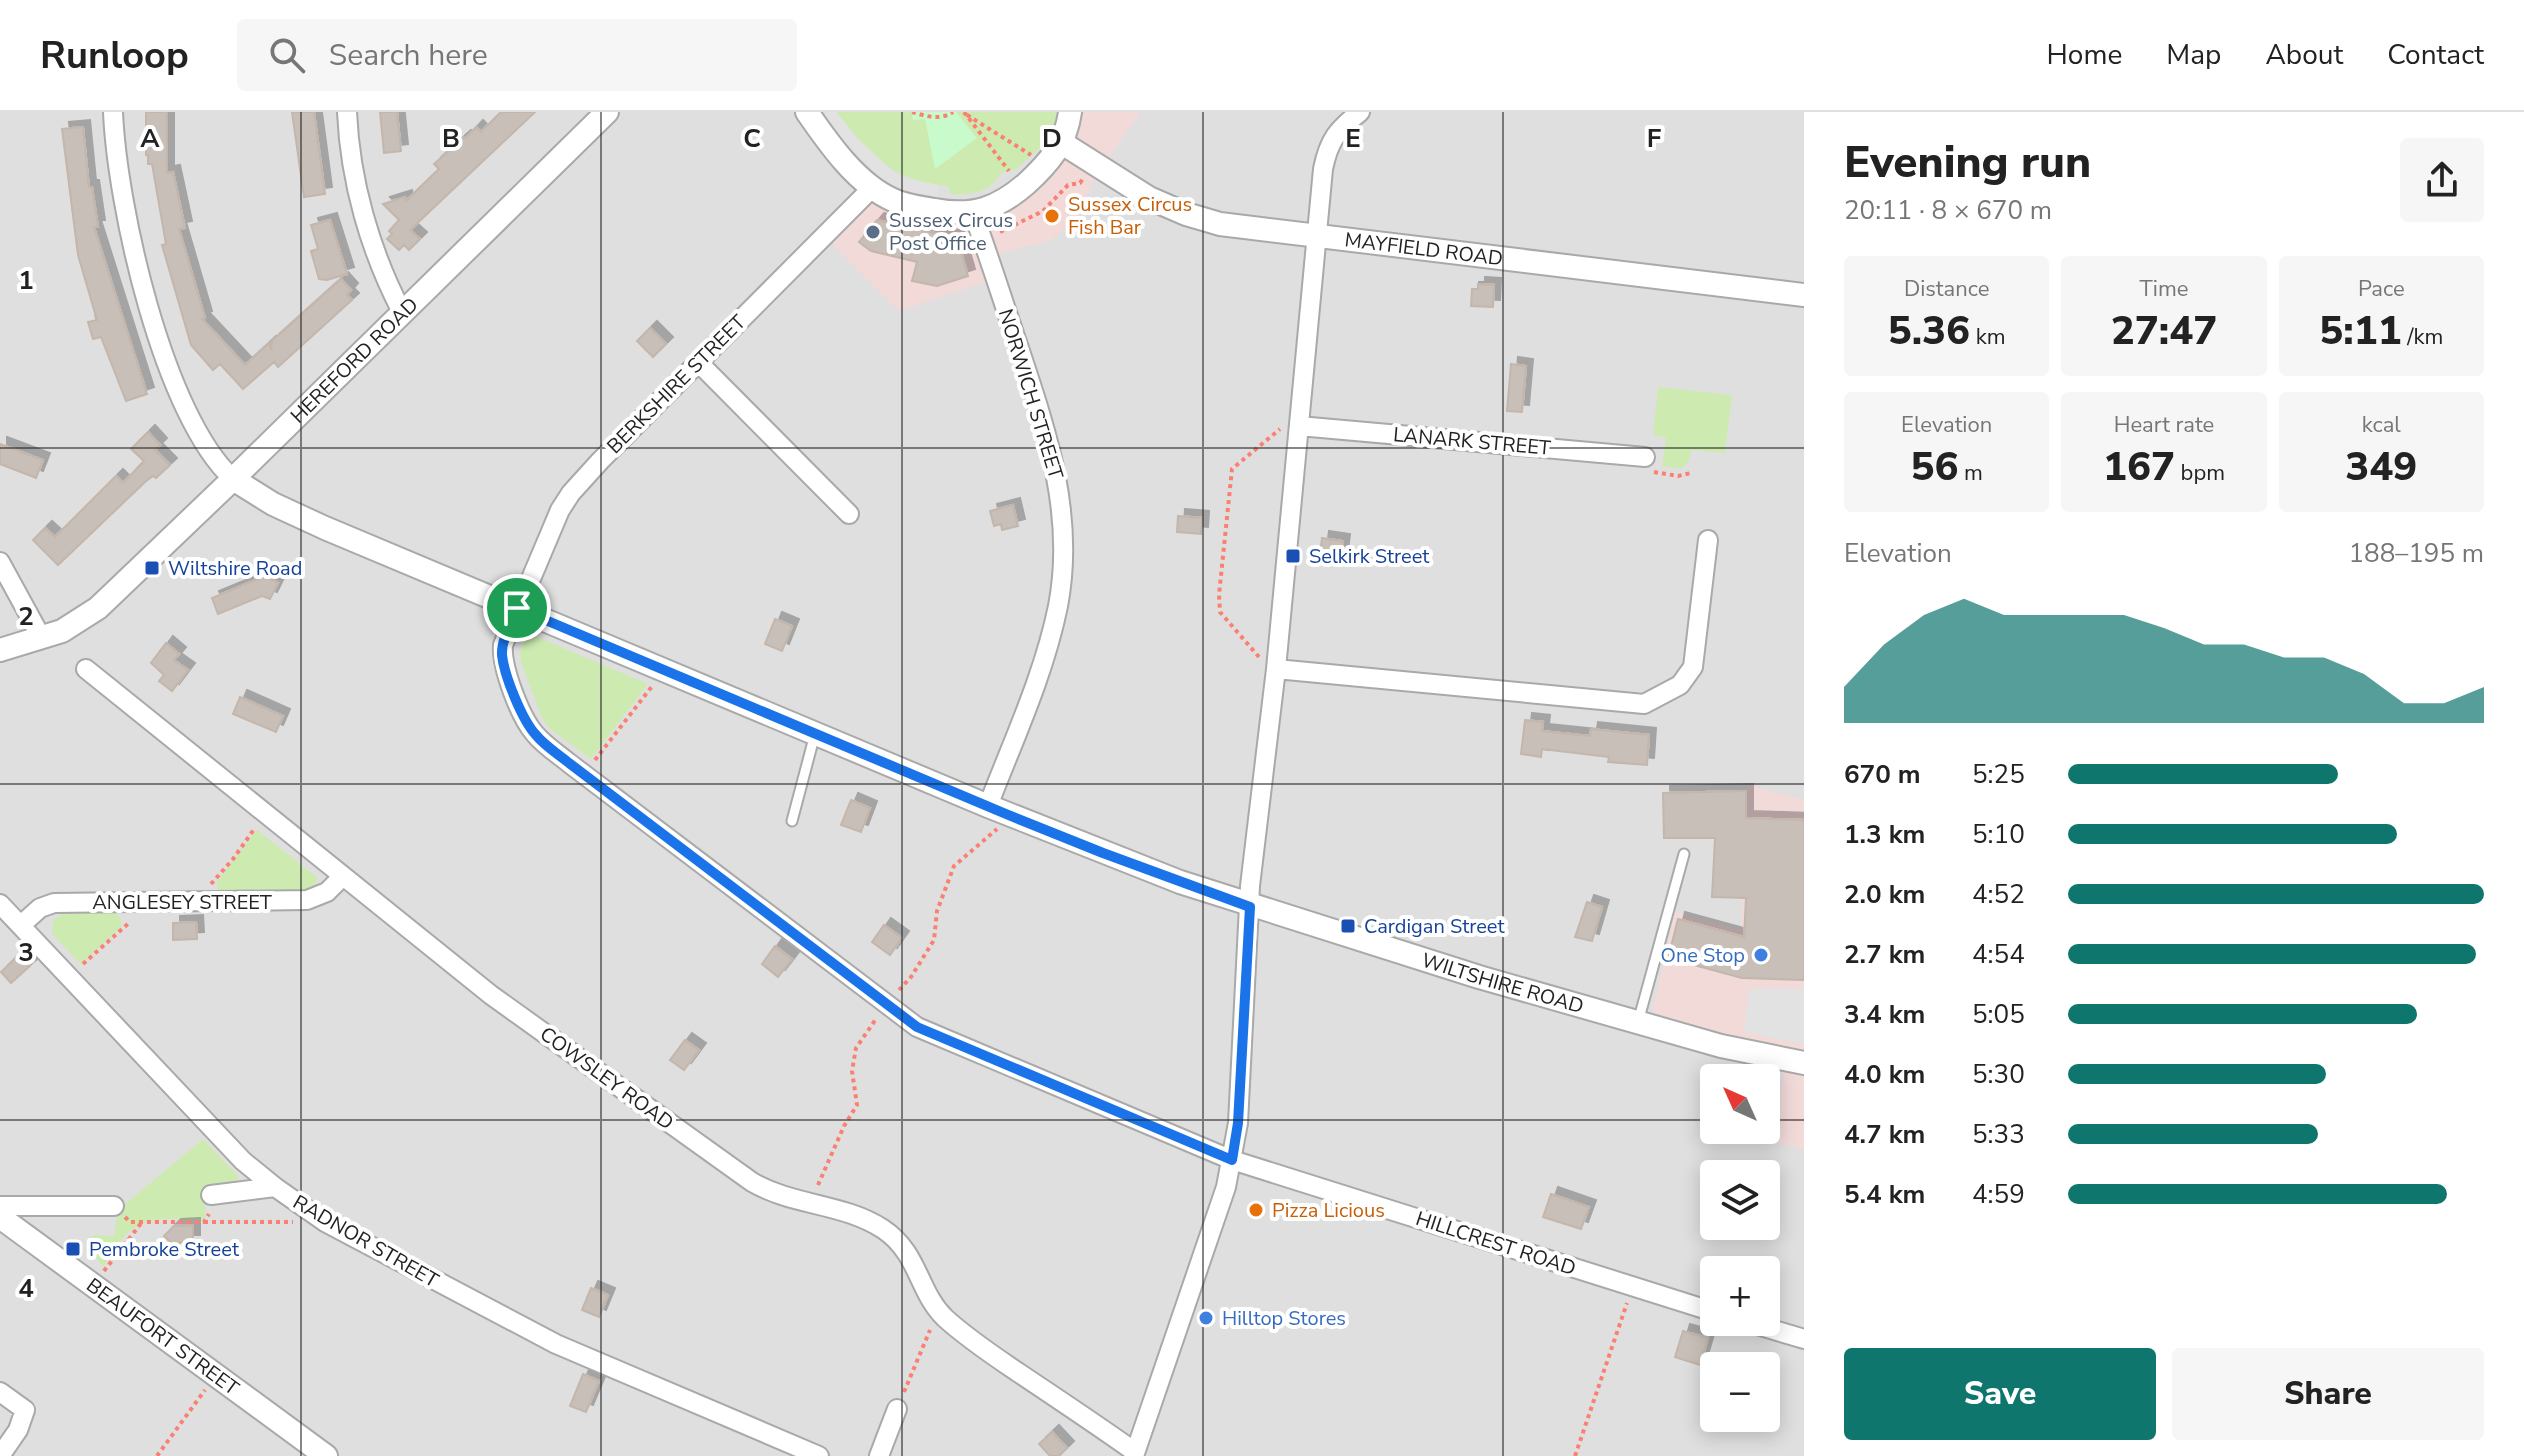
<!DOCTYPE html>
<html lang="en">
<head>
<meta charset="utf-8">
<style>
	:root { --surface:#fff; --page:#f6f6f6; --text:#222; --muted:#767676; --line:#e0e0e0; --accent:#0f766e }
	body { margin:0; font-family:"Nunito Sans",sans-serif; background:var(--page); color:var(--text); height:100vh; display:flex; flex-direction:column; font-size:30px; white-space:nowrap }
	* { box-sizing:border-box; margin:0 }
	p { font-size:26px; color:var(--muted) }
	.icon { flex:none; width:44px; height:44px; fill:none; stroke:currentColor; stroke-width:2; stroke-linecap:round; stroke-linejoin:round }
	.map { position:relative; flex:1; overflow:hidden }
	.side { display:flex; flex-direction:column; background:var(--surface); width:720px }
	.side>* { flex:none }
	.needle { width:52px; rotate:315deg }
	.fabs { position:absolute; left:1700px; top:952px; display:grid; gap:16px }
	.fabs a { display:grid; place-items:center; width:80px; height:80px; border-radius:8px; background:var(--surface); box-shadow:0 4px 20px #0003; font-size:40px }
	.pin { position:absolute; display:grid; place-items:center; width:68px; height:68px; color:#fff; margin:-34px; border:4px solid #fff; border-radius:50%; box-shadow:0 2px 8px #0007 }
	.round { display:grid; place-items:center; flex:none; width:84px; height:84px; border-radius:8px; background:var(--page) }
	.head { display:flex; align-items:center; justify-content:space-between; height:136px; padding:0 40px }
	h1 { font-size:44px; font-weight:800; line-height:60px }
	.metrics { display:grid; grid-template-columns:repeat(3,1fr); gap:12px; height:136px; padding:8px 40px }
	.metrics div { display:grid; align-content:center; border-radius:8px; background:var(--page); text-align:center }
	.metrics b { font-size:40px; font-weight:800 }
	.metrics small { font-size:22px; font-weight:400 }
	.metrics p { font-size:22px }
	.chart { height:224px; padding:16px 40px }
	.chart p { display:flex; justify-content:space-between }
	.chart svg { width:100%; height:144px; margin-top:8px; fill:var(--accent); opacity:.7 }
	.cta { display:flex; gap:16px; margin-top:auto; padding:16px 40px }
	.cta a { flex:1; height:92px; border-radius:8px; background:var(--accent); color:#fff; font-size:32px; font-weight:800; line-height:92px; text-align:center }
	.cta a+a { background:var(--page); color:var(--text) }
	ul { padding:0 40px; list-style:none; font-size:26px }
	li { display:grid; grid-template-columns:128px 96px 1fr; align-items:center; height:60px }
	li i { height:20px; border-radius:10px; background:var(--accent) }
	header { display:flex; align-items:center; gap:48px; box-sizing:border-box; height:112px; padding:0 40px; background:var(--surface); border-bottom:2px solid var(--line) }
	header strong { font-size:38px }
	nav { display:flex; gap:44px; margin-inline-start:auto; font-size:28px }
	.search { width:560px; height:72px; background:var(--page); display:flex; align-items:center; gap:20px; box-sizing:border-box; padding:0 28px; border-radius:8px; color:var(--muted); font-size:30px }
	main { display:flex; flex:1; min-height:0 }
	.map>svg:first-child { display:block }
</style>
</head>
<body>
<header>
<strong>Runloop</strong>
<div class="search"><svg class="icon" aria-label="search" viewBox="0 0 24 24"><circle cx="10" cy="10" r="6"/><path d="M15 15l6 6"/></svg>Search here</div>
<nav><a>Home</a><a>Map</a><a>About</a><a>Contact</a></nav>
</header>
<main>
<div class="map">
<svg width="1804" height="1344" viewBox="0 0 1804 1344">
	<defs>
		<filter id="shadow"><feDropShadow dx="7" dy="-7" stdDeviation="0" flood-color="#0004"/></filter>
	</defs>
	<rect width="100%" height="100%" fill="#f2efe9"/>
	<path fill="#e0dfdf" fill-rule="evenodd" d="M0 0H1804V1344H0ZM1714 966H1766V1018H1714ZM1714 1062H1766V1114H1714ZM1714 1158H1766V1210H1714ZM1714 1254H1766V1306H1714Z"/>
	<path fill="#f2dad9" d="M1082 0H1138V4L1095 65 1076 107 1050 129 997 142 986 170 899 199 832 132 868 89 942 110 994 105 1057 58 1078 28Z
		M1748 673 1804 688V1037L1772 1030 1787 940 1651 907 1675 800 1741 818Z"/>
	<path fill="#cdebb0" d="M836 0H1055L1058 3 1048 29 1015 58 1001 61C989 81 974 83 951 82L948 74C892 70 870 42 836 0Z
		M1658 275 1732 283 1725 341 1691 338 1689 349 1681 357 1662 354 1666 326 1653 323Z
		M535 524 648 572 591 647 549 616 542 606 521 550 520 541 524 528Z
		M257 718 318 766 314 775 306 779H218L217 769Z
		M116 800 122 810 121 815 81 852 52 822 53 808 62 802Z
		M203 1027 239 1065 234 1072 206 1073 205 1107C147 1107 135 1101 103 1155L94 1143 89 1127 94 1123 114 1124 118 1098Z"/>
	<path fill="#c8facc" d="M911 0H956L977 26 935 57 925 7 913 8Z"/>
	<path fill="#e2e2e2" d="M821 0H836L857 26 894 60 906 66 938 73V87L899 78 884 70 833 18Z
		M1749 877H1804V932L1744 920Z"/>
	<path fill="#c7bfb8" stroke="#c4b6ab" stroke-width="2" filter="url(#shadow)" d="M146 0H167V61L173 60 185 116 179 117 205 206 202 207 245 253 269 231 271 238 272 229 341 167 351 178 347 183 352 188 278 255 274 250 243 277 220 252 213 258 191 233 162 133 166 132 152 52H148V43H146Z
		M292 0H314L325 82 304 85Z
		M380 0H397L401 39 384 41Z
		M501 0H535L410 118 420 127 409 138 404 133 399 138 387 127 392 122 389 119 399 108 383 92 405 85 406 89 439 57 434 52 464 25 466 26 476 15 481 20Z
		M83 15 89 75H92L98 115H94L147 282 126 289 101 225 93 227 88 210 97 208 78 143 62 17Z
		M330 108 347 162 327 168 319 167 311 139 318 137 311 113Z
		M877 108 957 126 968 164 937 174 912 169 917 150 871 139 859 130Z
		M1478 172 1494 173 1493 195 1471 194 1472 177H1478Z
		M650 216 666 232 653 245 637 229Z
		M1511 252 1526 254 1522 300 1507 299Z
		M148 320 160 333 155 338 170 353 156 366 153 364 145 370 58 453 33 428 45 416 55 425 116 364 123 371 144 349 131 337Z
		M0 332 43 348 36 366 0 352Z
		M1013 393 1018 414 1002 418 1001 412 994 414 990 399Z
		M1178 404 1202 406 1201 422 1177 420Z
		M1322 426 1343 429 1340 453 1319 450Z
		M265 464 278 471 270 487 262 484 218 502 212 486Z
		M775 507 792 514 782 539 765 532Z
		M166 531 179 542 174 548 188 558 172 579 159 569 164 563 151 551Z
		M240 585 283 604 276 620 233 602Z
		M1525 608 1543 610 1542 619 1590 624 1591 617 1649 623 1647 653 1608 650 1609 645 1542 637 1541 645 1521 642Z
		M1746 679V706L1804 708V868L1742 866 1668 846 1678 807 1744 825 1746 786 1712 785 1715 726H1664L1663 681Z
		M851 688 870 696 861 720 841 713Z
		M1587 790 1602 795 1592 829 1575 825Z
		M196 810 197 827 173 828V811Z
		M884 813 902 826 890 843 872 830Z
		M775 834 792 847 778 865 762 852Z
		M20 842 30 854 11 871 1 860Z
		M685 928 699 938 684 958 670 948Z
		M1551 1082 1589 1095 1581 1117 1543 1105Z
		M193 1113V1130H181L176 1135 164 1124 174 1114Z
		M591 1176 608 1183 599 1205 582 1198Z
		M1683 1219 1708 1226 1700 1253 1675 1245Z
		M583 1262 599 1269 586 1300 570 1294Z
		M1052 1320 1067 1336 1059 1344H1050L1039 1332Z"/>
	<g fill="none" stroke-linecap="round" stroke-linejoin="round">
		<defs>
			<path id="service" d="M792 709 815 622
				M1638 910 1684 742"/>
			<path id="minor" d="M113 0C117 94 163 303 233 367
				M347 0C350 69 370 139 402 200
				M873 75 600 349 571 381 560 398 503 533C501 555 520 605 535 622 544 633 558 642 569 651L917 915 1232 1048 1714 1200
				M973 101C990 147 1004 193 1020 239 1048 323 1075 405 1058 494 1044 563 1013 629 988 694
				M698 250 849 402
				M1299 314 1645 345
				M0 450 41 525
				M86 557 491 883 752 1070C793 1094 843 1091 883 1117 919 1141 918 1180 945 1206 968 1227 994 1244 1019 1261 1058 1287 1097 1313 1135 1340
				M1276 557 1644 592 1680 573 1693 555 1708 428
				M0 792 243 1049 275 1075 325 1110 556 1232 819 1344
				M21 813 40 796 54 791 307 788 327 780 342 765
				M211 1083 275 1075
				M0 1094H114
				M1747 1210 1804 1227
				M0 1280 25 1298 18 1318 0 1344
				M879 1344 897 1297
				M1134 1344 1226 1075 1238 1011 1250 774 1276 557 1323 57C1329 28 1337 18 1360 0"/>
			<g id="tertiary">
				<path d="M807 0C829 32 857 72 893 88 906 94 921 96 935 98 973 105 997 97 1026 72 1049 51 1066 31 1070 0"/>
				<path id="s1" d="M1062 31 1149 86 1186 102 1220 112 1804 183"/>
				<path id="s2" d="M233 367 273 392 325 416 988 694 1180 770 1479 865 1721 934 1804 951"/>
				<path id="s3" d="M0 538 62 519 98 496 233 367 607 0"/>
				<path id="s4" d="M0 1105 326 1344"/>
			</g>
		</defs>
		<use href="#service" stroke="#a9a9a9" stroke-width="13"/>
		<use href="#minor" stroke="#a9a9a9" stroke-width="22"/>
		<use href="#tertiary" stroke="#a9a9a9" stroke-width="26"/>
		<path stroke="#fa8072" stroke-width="4" stroke-dasharray="4 4" stroke-linecap="butt" d="M912 0C925 4 941 9 953 0
			M964 0 1009 59
			M967 3 1031 43
			M1000 120 1043 99 1068 73 1080 71 1084 65
			M1654 360 1678 364 1691 361
			M1259 545 1220 500 1219 483 1232 357 1280 317
			M595 648 653 573
			M211 772 233 747 255 716
			M83 852 130 810
			M899 878 911 865 934 828 937 799 954 754 997 717
			M818 1073 844 1014 857 993 852 959 856 936 876 907
			M125 1105 130 1110H204L209 1102
			M204 1110H293
			M104 1159 142 1110
			M904 1280 930 1218
			M157 1344 205 1278
			M1575 1344 1627 1191"/>
		<use href="#service" stroke="#fff" stroke-width="9"/>
		<use href="#minor" stroke="#fff" stroke-width="18"/>
		<use href="#tertiary" stroke="#fff" stroke-width="22"/>
	</g>
	<g fill="none" stroke-linecap="round" stroke-linejoin="round">
		<defs>
			<path id="route" d="M517 496 1006 702 1103 741 1250 795 1238 1011 1232 1048 917 915 569 651C558 642 545 634 536 623 522 608 504 563 502 543 501 528 512 510 517 496Z"/>
		</defs>
		<use href="#route" stroke="#fff" stroke-width="16"/>
		<use href="#route" stroke="#1a73e8" stroke-width="10"/>
	</g>
	<path fill="none" stroke="#222" stroke-width="2" stroke-opacity="0.55" d="M301 0V1344M601 0V1344M902 0V1344M1203 0V1344M1503 0V1344M0 336H1804M0 672H1804M0 1008H1714M1766 1008H1804"/>
	<g fill="#e8710a" stroke="#fff" stroke-width="3">
		<circle cx="1052" cy="104" r="8"/>
		<circle cx="1256" cy="1098" r="8"/>
	</g>
	<circle fill="#5c6f8a" stroke="#fff" stroke-width="3" cx="873" cy="120" r="8"/>
	<g fill="#1a4fb4" stroke="#fff" stroke-width="3">
		<rect x="1285" y="436" width="16" height="16" rx="4"/>
		<rect x="144" y="448" width="16" height="16" rx="4"/>
		<rect x="1340" y="806" width="16" height="16" rx="4"/>
		<rect x="65" y="1129" width="16" height="16" rx="4"/>
	</g>
	<g fill="#3f7fe0" stroke="#fff" stroke-width="3">
		<circle cx="1761" cy="843" r="8"/>
		<circle cx="1206" cy="1206" r="8"/>
	</g>
	<g text-anchor="middle" stroke-width="8" stroke-linejoin="round" paint-order="stroke">
		<g font-size="20" fill="#c56008" stroke="#fff" text-anchor="start">
			<text x="1068" y="99">Sussex Circus<tspan x="1068" dy="23">Fish Bar</tspan></text>
			<text x="1272" y="1105">Pizza Licious</text>
		</g>
		<g font-size="20" fill="#4e5e75" stroke="#fff" text-anchor="start">
			<text x="889" y="115">Sussex Circus<tspan x="889" dy="23">Post Office</tspan></text>
		</g>
		<g font-size="20" fill="#222" stroke="#fff">
			<text dy="7" stroke="none"><textPath href="#s1" startOffset="384">MAYFIELD ROAD</textPath></text>
			<text dy="7" stroke="none"><textPath href="#s3" startOffset="464">HEREFORD ROAD</textPath></text>
			<text transform="translate(676 272) rotate(-45)" y="7">BERKSHIRE STREET</text>
			<text transform="translate(1031 282) rotate(73)" y="7">NORWICH STREET</text>
			<text transform="translate(1472 329) rotate(5)" y="7">LANARK STREET</text>
			<text x="182" y="797">ANGLESEY STREET</text>
			<text dy="7" stroke="none"><textPath href="#s2" startOffset="1368">WILTSHIRE ROAD</textPath></text>
			<text transform="translate(607 966) rotate(36)" y="7">COWSLEY ROAD</text>
			<text transform="translate(366 1129) rotate(30)" y="7">RADNOR STREET</text>
			<text transform="translate(1496 1131) rotate(18)" y="7">HILLCREST ROAD</text>
			<text dy="7" stroke="none"><textPath href="#s4" startOffset="202">BEAUFORT STREET</textPath></text>
		</g>
		<g font-size="20" fill="#164399" stroke="#fff" text-anchor="start">
			<text x="1309" y="451">Selkirk Street</text>
			<text x="168" y="463">Wiltshire Road</text>
			<text x="1364" y="821">Cardigan Street</text>
			<text x="89" y="1144">Pembroke Street</text>
		</g>
		<g font-size="20" fill="#366cbe" stroke="#fff" text-anchor="end">
			<text x="1745" y="850">One Stop</text>
			<text x="1222" y="1213" text-anchor="start">Hilltop Stores</text>
		</g>
	</g>
	<g font-size="26" text-anchor="middle" font-weight="bold" fill="#222" stroke="#fff" stroke-width="8" stroke-linejoin="round" paint-order="stroke">
		<text x="150" y="35">A</text>
		<text x="451" y="35">B</text>
		<text x="752" y="35">C</text>
		<text x="1052" y="35">D</text>
		<text x="1353" y="35">E</text>
		<text x="1654" y="35">F</text>
		<text x="26" y="177">1</text>
		<text x="26" y="513">2</text>
		<text x="26" y="849">3</text>
		<text x="26" y="1185">4</text>
	</g>
</svg>
<div class="fabs">
<a><svg class="needle" viewBox="-14 -14 28 28"><path d="M0-13l5 13h-10z" fill="#e53935"/><path d="M0 13l5-13h-10z" fill="#767676"/></svg></a>
<a><svg class="icon" aria-label="layers" viewBox="0 0 24 24"><path d="M12 4l9 5-9 5-9-5zM3 14l9 5 9-5"/></svg></a>
<a>+</a>
<a>−</a>
</div>
<div class="pin" style="left:517px;top:496px;background:#1e9e55"><svg class="icon" aria-label="arrive" viewBox="0 0 24 24"><path d="M6 21V4h12l-3 4 3 4H6"/></svg></div>
</div>
<section class="side">
<div class="head"><div><h1>Evening run</h1><p>20:11 · 8 × 670 m</p></div><a class="round"><svg class="icon" aria-label="share" viewBox="0 0 24 24"><path d="M12 15V3M7 8l5-5 5 5M5 13v7h14v-7"/></svg></a></div>
<div class="metrics">
<div><p>Distance</p><b>5.36<small> km</small></b></div>
<div><p>Time</p><b>27:47</b></div>
<div><p>Pace</p><b>5:11<small> /km</small></b></div>
</div>
<div class="metrics">
<div><p>Elevation</p><b>56<small> m</small></b></div>
<div><p>Heart rate</p><b>167<small> bpm</small></b></div>
<div><p>kcal</p><b>349</b></div>
</div>
<div class="chart"><p><span>Elevation</span>188–195 m</p>
<svg viewBox="0 0 160 44" preserveAspectRatio="none"><path d="M0 44V33L10 20L20 11L30 6L40 11L50 11L60 11L70 11L80 15L90 20L100 20L110 24L120 24L130 29L140 38L150 38L160 33V44z"/></svg>
</div>
<ul>
<li><b>670 m</b>5:25<i style="width:65%"></i></li>
<li><b>1.3 km</b>5:10<i style="width:79%"></i></li>
<li><b>2.0 km</b>4:52<i style="width:100%"></i></li>
<li><b>2.7 km</b>4:54<i style="width:98%"></i></li>
<li><b>3.4 km</b>5:05<i style="width:84%"></i></li>
<li><b>4.0 km</b>5:30<i style="width:62%"></i></li>
<li><b>4.7 km</b>5:33<i style="width:60%"></i></li>
<li><b>5.4 km</b>4:59<i style="width:91%"></i></li>
</ul>
<div class="cta"><a>Save</a><a>Share</a></div>
</section>
</main>
</body>
</html>
